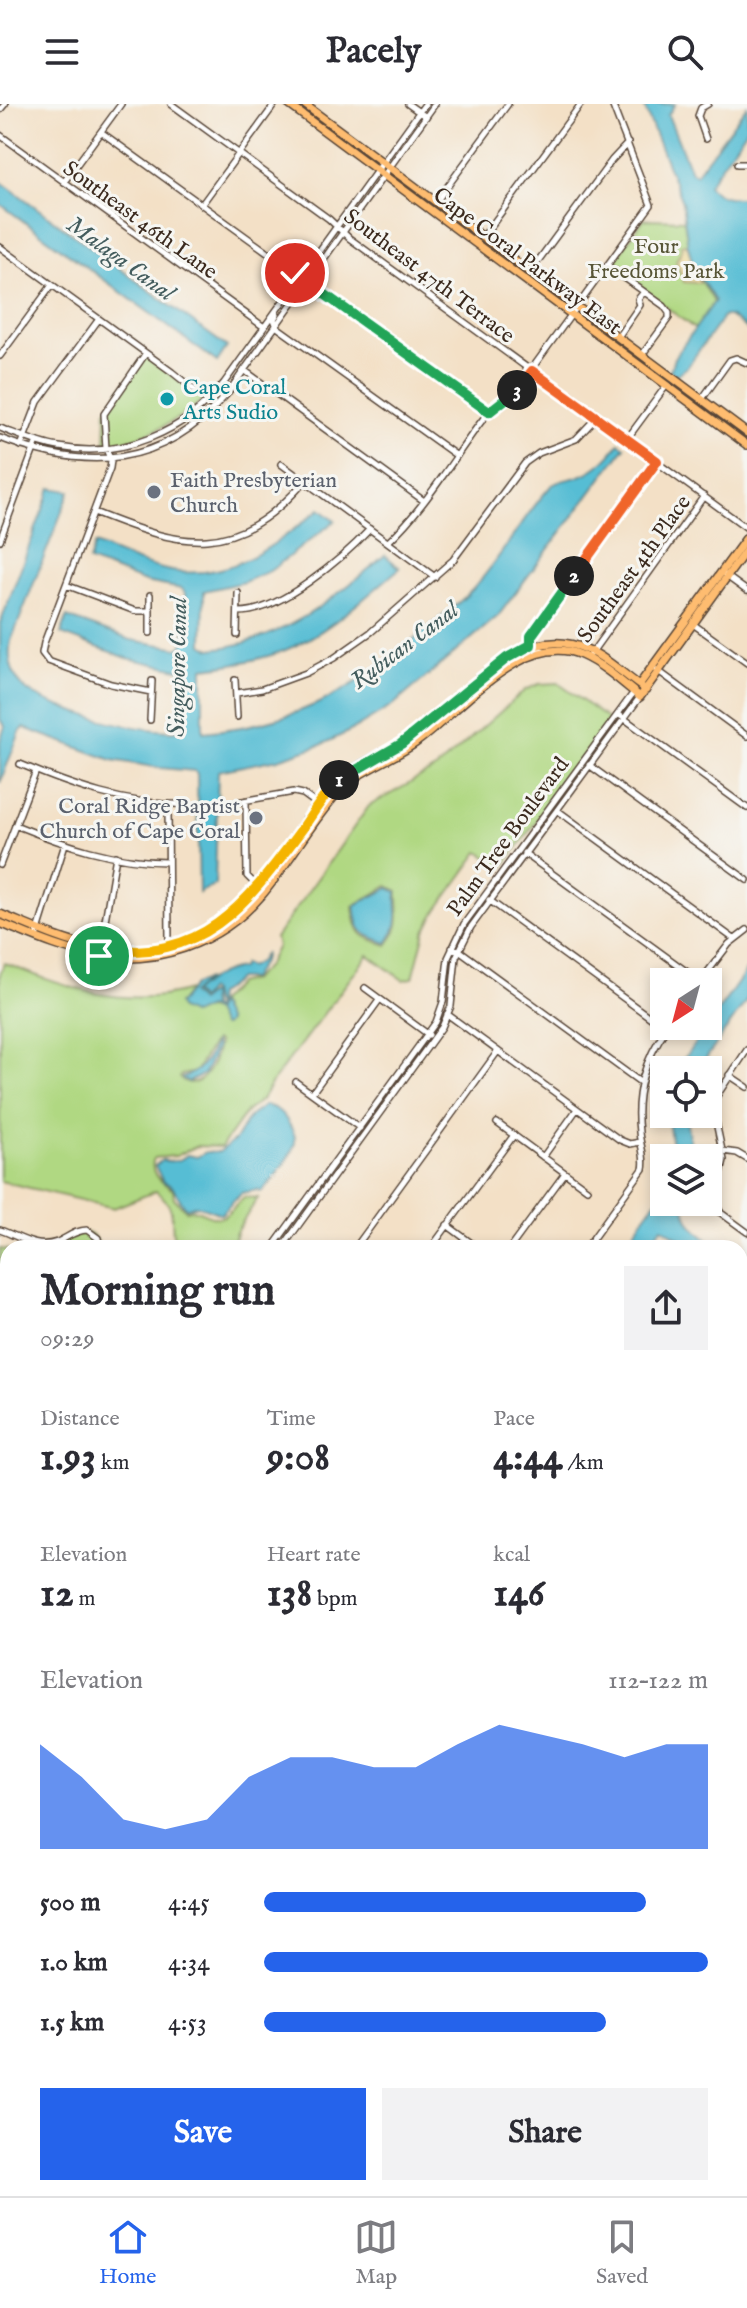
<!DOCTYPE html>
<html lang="en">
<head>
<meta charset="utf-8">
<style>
	:root { --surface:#fff; --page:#f2f2f3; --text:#2b2b33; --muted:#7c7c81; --line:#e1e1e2; --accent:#2563eb }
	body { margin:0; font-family:"IM FELL English",serif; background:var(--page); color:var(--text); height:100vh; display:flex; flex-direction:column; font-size:30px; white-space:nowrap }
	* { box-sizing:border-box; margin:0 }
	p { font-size:26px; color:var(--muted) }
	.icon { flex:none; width:44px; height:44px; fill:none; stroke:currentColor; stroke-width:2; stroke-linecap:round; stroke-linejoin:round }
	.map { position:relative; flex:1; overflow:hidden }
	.drawer { position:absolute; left:0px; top:1136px; width:748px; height:956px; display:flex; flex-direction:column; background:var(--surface); border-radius:24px 24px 0 0; box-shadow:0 4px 12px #0003 }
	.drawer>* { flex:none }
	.needle { width:52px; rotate:216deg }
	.controls { position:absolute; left:650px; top:864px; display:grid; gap:16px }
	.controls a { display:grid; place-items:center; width:72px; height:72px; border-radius:0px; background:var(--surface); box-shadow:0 4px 12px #0003; font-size:40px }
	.pin { position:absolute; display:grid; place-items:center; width:68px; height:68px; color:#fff; margin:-34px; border:4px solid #fff; border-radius:50%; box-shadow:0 2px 8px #0007 }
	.km { position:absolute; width:40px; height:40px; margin:-20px; border-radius:50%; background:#222; color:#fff; font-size:22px; line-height:40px; text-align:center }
	.round { display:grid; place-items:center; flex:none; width:84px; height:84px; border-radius:0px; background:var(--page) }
	.overview { display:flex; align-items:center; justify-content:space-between; height:136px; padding:0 40px }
	h1 { font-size:44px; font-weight:700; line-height:60px }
	.figures { display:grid; grid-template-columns:repeat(3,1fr); gap:12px; height:136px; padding:8px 40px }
	.figures div { display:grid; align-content:center }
	.figures b { font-size:40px; font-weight:700 }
	.figures small { font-size:22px; font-weight:400 }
	.figures p { font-size:22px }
	.chart { height:224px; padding:16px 40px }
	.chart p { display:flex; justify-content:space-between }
	.chart svg { width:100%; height:144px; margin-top:8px; fill:var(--accent); opacity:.7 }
	.cta { display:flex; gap:16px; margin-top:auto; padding:16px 40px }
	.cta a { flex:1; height:92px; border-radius:0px; background:var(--accent); color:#fff; font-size:32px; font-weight:700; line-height:92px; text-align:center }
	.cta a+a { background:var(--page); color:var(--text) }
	ul { padding:0 40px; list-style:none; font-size:26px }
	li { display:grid; grid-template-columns:128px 96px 1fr; align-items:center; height:60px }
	li i { height:20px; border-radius:10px; background:var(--accent) }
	header { display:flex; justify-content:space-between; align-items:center; height:104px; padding:0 40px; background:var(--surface); font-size:36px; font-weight:700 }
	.menu { display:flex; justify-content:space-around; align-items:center; height:112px; border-top:2px solid var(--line); background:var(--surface); font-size:22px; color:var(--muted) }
	.menu a { display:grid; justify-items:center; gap:4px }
	.menu .current { color:var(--accent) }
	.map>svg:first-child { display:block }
</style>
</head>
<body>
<header><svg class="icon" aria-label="menu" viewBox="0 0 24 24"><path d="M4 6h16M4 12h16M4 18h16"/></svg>Pacely<svg class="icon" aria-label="search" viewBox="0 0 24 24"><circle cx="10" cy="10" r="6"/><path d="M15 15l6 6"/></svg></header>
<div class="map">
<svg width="747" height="2092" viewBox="0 0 747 2092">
	<rect width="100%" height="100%" fill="#f6f6f2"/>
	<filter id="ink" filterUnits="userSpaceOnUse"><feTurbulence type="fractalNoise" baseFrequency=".0125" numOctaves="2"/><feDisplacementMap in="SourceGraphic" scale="16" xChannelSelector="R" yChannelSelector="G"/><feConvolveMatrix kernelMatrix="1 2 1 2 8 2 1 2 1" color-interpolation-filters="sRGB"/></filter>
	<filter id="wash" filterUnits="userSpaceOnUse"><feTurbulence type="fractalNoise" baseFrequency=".006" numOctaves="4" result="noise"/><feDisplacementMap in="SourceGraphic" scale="32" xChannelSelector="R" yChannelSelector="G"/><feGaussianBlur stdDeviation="1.8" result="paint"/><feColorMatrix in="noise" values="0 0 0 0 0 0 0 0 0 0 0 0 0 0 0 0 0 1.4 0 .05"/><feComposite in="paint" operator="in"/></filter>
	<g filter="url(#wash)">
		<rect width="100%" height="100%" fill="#f3e0c6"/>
		<path fill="#b0d882" stroke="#768150" stroke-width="2" fill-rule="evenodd" d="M644 115 684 116C689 154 694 166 714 198L695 225 611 161Z
			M145 251 204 295C174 320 144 335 105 340L106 306Z
			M558 579 610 617 503 763 479 748 437 806 425 827 413 874 403 876 368 851 273 977 261 996 247 1007 221 1043 197 1042 176 1052 154 1054C148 1070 162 1078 173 1086L174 1094 186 1106C199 1102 212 1118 224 1112 231 1108 238 1098 244 1093L258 1094 236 1128 232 1144H178C165 1123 183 1108 156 1087L114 1104 0 1077V870L4 859C64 883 125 906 189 886L178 900 222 908 218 898 237 880 252 876 267 862 277 842 275 834 369 702 437 664 525 586 539 580ZM388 782 398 787C397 810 405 819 387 841 359 832 357 831 353 802ZM214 937 218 939C216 957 201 992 180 974L181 971 195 968Z
			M84 1128 93 1131 99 1140 97 1144H19L23 1141C46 1145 62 1138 84 1128Z
			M0 1145 8 1146V1195L2 1198 8 1221V1334L0 1345Z"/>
		<path fill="#eeda9e" stroke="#94825e" stroke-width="2" d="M687 140 700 179 684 178 676 157 682 145 681 141Z"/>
		<path fill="#56bdd4" stroke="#487479" stroke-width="2" d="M643 0H675L668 11 691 68 696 70 747 2V25L708 81C717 94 732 94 747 94V225L729 212H724L686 264 676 271 670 267 674 254 715 197 694 164 688 142 682 98Z
			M0 77 227 243 217 258 0 100Z
			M619 339 625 343 498 512 392 602 354 625 321 641 278 655 218 667 215 780 199 789 197 670 195 667 160 664 112 656 24 624 20 628 0 679V637L5 622 0 616V520L51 384 70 387 11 537C7 555 12 575 28 587 54 606 151 632 182 626L183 566 127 554 61 530 67 513 131 536 179 544 184 539 185 490 182 485 145 478 89 457 95 440C119 450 145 462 171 467 232 477 276 440 320 405L335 417 270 467 244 478 204 487 203 540 211 545C282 538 333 496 385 451L400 464C364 494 327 530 283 547 257 557 230 561 203 564V628C295 620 347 591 417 533 436 517 457 502 473 485 502 453 522 414 551 382 559 376 567 376 577 373 595 367 609 354 619 339Z
			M389 784 397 788C394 811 404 815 387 839 360 829 359 830 355 801Z
			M265 849 263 857 251 875H238L217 891 215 905 211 888 208 886 200 896 193 889C208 876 220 867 241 864L243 860 249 863 259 858Z
			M747 866V896L698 966H676Z
			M207 875 191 890 199 898 210 889 211 903 215 907 218 900 227 918 224 922H221L214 908 208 904 193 911 180 905 178 900 194 881Z
			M214 939 216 944 204 970 189 978 182 974C198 968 208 958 214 939Z
			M265 1001C277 1004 283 1009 289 1020 292 1026 296 1031 295 1037 295 1049 269 1081 261 1088L257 1086 241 1089 221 1110 197 1101 186 1104C174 1090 177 1082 163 1078L155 1062 162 1056C173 1059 180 1057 187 1051L197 1053 206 1048H219L235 1036 249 1013Z
			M667 1010H685L693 1054H674Z
			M664 1086V1098H685C684 1120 702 1132 719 1144H694L662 1123 644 1144H622Z
			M8 1993V2081L0 2091V1997Z"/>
	</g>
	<g filter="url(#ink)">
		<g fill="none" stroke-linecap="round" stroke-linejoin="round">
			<defs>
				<path id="minor" d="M171 0 329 115 349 134 747 424
					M408 0 426 13
					M0 6 5 0
					M101 28 489 308
					M0 31 264 223
					M706 35 698 12 701 4 708 0
					M737 60H747
					M64 78 121 0
					M436 98 508 0
					M202 100 275 0
					M483 133 581 0
					M0 143 172 268 208 297
					M608 162 664 202 669 209V214L642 251
					M530 168 612 56 628 39
					M277 210 274 215 277 223 457 352
					M618 233 640 201 638 195 644 188
					M146 249 104 310 106 345 111 357 110 364 44 539 42 549 48 557 111 580 151 588
					M0 252 52 181
					M244 266 424 397
					M531 266 651 101 612 0
					M702 295 730 256 736 254 747 259
					M0 324C19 331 39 340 59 343 122 355 185 328 224 279L425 0
					M0 334C87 368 162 364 227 290L435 0
					M627 335 666 282
					M21 342 38 298 99 215
					M281 360 435 473
					M94 408C183 444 235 457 305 377
					M0 436 37 337
					M388 438C428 401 454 352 487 310 500 293 519 285 532 267
					M725 471 747 487
					M66 481 135 507H150
					M238 508C279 509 343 454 370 425
					M693 520 747 559
					M150 529V491
					M237 531 238 489
					M544 547 531 541V532L657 357
					M588 554 704 392
					M657 566 747 632
					M235 576 237 613
					M237 589 262 585 306 569 334 554 371 528 453 456 525 359 539 349 576 335 596 314
					M618 610 747 704
					M150 616 152 577
					M20 660C72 682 128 702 185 700
					M589 661 747 776
					M246 697 247 772 264 789
					M237 698 294 688 303 690 318 701
					M168 700 169 840
					M557 706 734 835
					M15 721C64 741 115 758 168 758
					M524 749 701 878
					M0 761 36 667
					M489 796 666 925
					M36 833 65 740
					M452 844 459 846 640 978
					M99 852 116 752
					M700 878 729 840 747 826
					M365 884 429 931
					M447 910 620 1036 630 1040 640 1038
					M747 946 716 993V1018L724 1056 714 1098 721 1109 747 1128
					M729 971 747 983
					M296 978 360 1024
					M312 989 380 895
					M497 1019 587 1085
					M723 1047 737 1049 747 1055
					M543 1053 577 1005
					M447 1121 478 1144
					M0 1126C19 1132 35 1146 57 1138 67 1134 75 1126 87 1126L98 1134 100 1144
					M272 1144 436 918 443 898 448 854 464 820 634 588
					M282 1144 442 923 451 902 456 853 471 823 640 593
					M355 1144 498 947
					M431 1144 514 1031
					M510 1144 565 1069
					M586 1144 643 1065C646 1053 640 1041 639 1028 634 988 645 955 668 922
					M740 1212 747 1217
					M740 1272 747 1277
					M0 1399 8 1388
					M0 1412 8 1401
					M740 1445 747 1435
					M0 1513 8 1502
					M740 1529 747 1534
					M740 1544 747 1535
					M0 1614 8 1603
					M740 1624 747 1629
					M740 1645 747 1635
					M0 1690 8 1696
					M0 1713 8 1702
					M740 1777 747 1767
					M740 1793 747 1798
					M0 1811 8 1800
					M740 1864 747 1869
					M0 1895 8 1889
					M740 1936 747 1941
					M0 1963 8 1959
					M740 2008 747 2013
					M133 2084 144 2092
					M265 2084 276 2092
					M618 2084 629 2092
					M719 2084 730 2092
					M516 2085 526 2092
					M37 2092 43 2084
					M109 2092 115 2084
					M341 2092 347 2084
					M414 2092 419 2084"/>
				<path id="major" d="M288 0 747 341
					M304 0 747 329
					M639 581 747 433
					M0 810C30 822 60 836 91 843 154 857 219 832 259 782 286 750 306 710 335 680 355 659 392 647 417 629 465 593 520 516 586 545 608 554 626 573 646 586
					M0 819C30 831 60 845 92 851 154 863 220 840 261 792 290 758 311 717 341 685 356 668 398 653 418 637 461 606 524 526 581 551 602 560 623 579 640 593L747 445
					M740 1326 747 1316
					M740 1339 747 1330
					M181 2092 186 2084
					M193 2092 199 2084"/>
			</defs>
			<use href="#minor" stroke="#574537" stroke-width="8"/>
			<use href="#major" stroke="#574537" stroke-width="10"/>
			<use href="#minor" stroke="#fff" stroke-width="5"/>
			<use href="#major" stroke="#febc70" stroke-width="7"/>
		</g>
	</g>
	<g fill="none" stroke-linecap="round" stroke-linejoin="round" filter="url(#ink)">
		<defs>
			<path id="split-1" d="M99 852 100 845C205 859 247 799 302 725 314 708 324 690 339 676"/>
			<path id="split-2" d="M339 676 401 640 507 554 531 541V532L574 472"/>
			<path id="split-3" d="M517 286 532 267 657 357 574 472"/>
			<path id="split-4" d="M295 169 489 308 517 286"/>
		</defs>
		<use href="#split-1" stroke="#fff" stroke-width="16"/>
		<use href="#split-2" stroke="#fff" stroke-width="16"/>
		<use href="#split-3" stroke="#fff" stroke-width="16"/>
		<use href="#split-4" stroke="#fff" stroke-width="16"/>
		<use href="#split-1" stroke="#f5b400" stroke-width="10"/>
		<use href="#split-2" stroke="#22a559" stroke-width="10"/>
		<use href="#split-3" stroke="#f0652b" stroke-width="10"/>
		<use href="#split-4" stroke="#22a559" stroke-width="10"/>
	</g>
	<circle fill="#0f9aa8" stroke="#f6f6f2" stroke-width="3" cx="167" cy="295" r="8"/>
	<g fill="#6b7280" stroke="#f6f6f2" stroke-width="3">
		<circle cx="154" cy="388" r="8"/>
		<circle cx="256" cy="714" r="8"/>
	</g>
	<g text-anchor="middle" stroke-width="6" stroke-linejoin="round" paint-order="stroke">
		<g font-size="22" fill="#3b2a1e" stroke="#f6f6f2">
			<text transform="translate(141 115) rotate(36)" y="8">Southeast 46th Lane</text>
			<text transform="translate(528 156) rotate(37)" y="8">Cape Coral Parkway East</text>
			<text transform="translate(430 171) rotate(37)" y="8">Southeast 47th Terrace</text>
			<text transform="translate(633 464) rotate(-54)" y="8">Southeast 4th Place</text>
			<text transform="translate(507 732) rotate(-54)" y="8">Palm Tree Boulevard</text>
		</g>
		<g font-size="22" fill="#585637" stroke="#f6f6f2">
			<text x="656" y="149">Four<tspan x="656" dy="25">Freedoms Park</tspan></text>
		</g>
		<g font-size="22" fill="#0d838f" stroke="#f6f6f2" text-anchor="start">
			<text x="183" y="290">Cape Coral<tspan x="183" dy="25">Arts Sudio</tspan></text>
		</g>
		<g font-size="22" fill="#5b616d" stroke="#f6f6f2" text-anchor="start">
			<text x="170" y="383">Faith Presbyterian<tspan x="170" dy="25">Church</tspan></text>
			<text x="240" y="709" text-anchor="end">Coral Ridge Baptist<tspan x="240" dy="25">Church of Cape Coral</tspan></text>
		</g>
		<g font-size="24" font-style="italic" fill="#445d5e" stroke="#f6f6f2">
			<text transform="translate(121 154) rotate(36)" y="8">Malaga Canal</text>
			<text transform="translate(404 541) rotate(-37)" y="8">Rubican Canal</text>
			<text transform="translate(177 563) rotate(-89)" y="8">Singapore Canal</text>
		</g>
	</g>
</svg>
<div class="controls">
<a><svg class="needle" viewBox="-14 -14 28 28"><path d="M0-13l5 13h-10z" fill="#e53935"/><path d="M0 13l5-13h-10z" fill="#7c7c81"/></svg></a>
<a><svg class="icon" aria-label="locate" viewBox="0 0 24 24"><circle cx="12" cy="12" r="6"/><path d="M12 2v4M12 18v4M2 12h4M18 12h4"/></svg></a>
<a><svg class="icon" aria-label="layers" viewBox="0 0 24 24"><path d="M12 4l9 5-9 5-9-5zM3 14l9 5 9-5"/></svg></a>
</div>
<div class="pin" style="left:99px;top:852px;background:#1e9e55"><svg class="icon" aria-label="arrive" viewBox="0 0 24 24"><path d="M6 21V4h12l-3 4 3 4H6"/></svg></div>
<div class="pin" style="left:295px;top:169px;background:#d93025"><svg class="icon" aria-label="check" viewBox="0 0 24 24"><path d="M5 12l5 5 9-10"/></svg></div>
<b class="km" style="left:339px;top:676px">1</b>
<b class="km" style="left:574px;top:472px">2</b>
<b class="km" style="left:517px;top:286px">3</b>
<section class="drawer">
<div class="overview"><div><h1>Morning run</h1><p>09:29</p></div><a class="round"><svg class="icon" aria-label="share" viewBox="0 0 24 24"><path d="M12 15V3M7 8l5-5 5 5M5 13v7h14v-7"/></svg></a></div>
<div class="figures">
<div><p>Distance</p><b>1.93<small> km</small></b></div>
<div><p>Time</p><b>9:08</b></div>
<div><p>Pace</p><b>4:44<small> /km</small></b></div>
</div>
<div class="figures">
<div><p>Elevation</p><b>12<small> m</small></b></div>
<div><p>Heart rate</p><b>138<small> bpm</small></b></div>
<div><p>kcal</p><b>146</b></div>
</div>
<div class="chart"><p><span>Elevation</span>112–122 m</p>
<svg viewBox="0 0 160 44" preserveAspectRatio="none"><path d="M0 44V12L10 22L20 35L30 38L40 35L50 22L60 16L70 16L80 19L90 19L100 12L110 6L120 9L130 12L140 16L150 12L160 12V44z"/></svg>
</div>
<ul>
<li><b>500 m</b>4:45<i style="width:86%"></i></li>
<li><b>1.0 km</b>4:34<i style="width:100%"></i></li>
<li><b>1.5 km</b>4:53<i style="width:77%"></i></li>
</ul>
<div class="cta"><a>Save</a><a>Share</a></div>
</section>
</div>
<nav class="menu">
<a class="current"><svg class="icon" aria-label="home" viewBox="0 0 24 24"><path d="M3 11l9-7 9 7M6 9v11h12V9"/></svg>Home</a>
<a><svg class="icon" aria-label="map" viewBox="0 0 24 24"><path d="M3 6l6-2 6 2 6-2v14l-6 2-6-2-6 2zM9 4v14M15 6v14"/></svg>Map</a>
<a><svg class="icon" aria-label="saved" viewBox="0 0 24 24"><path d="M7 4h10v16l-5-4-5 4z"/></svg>Saved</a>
</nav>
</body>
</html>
